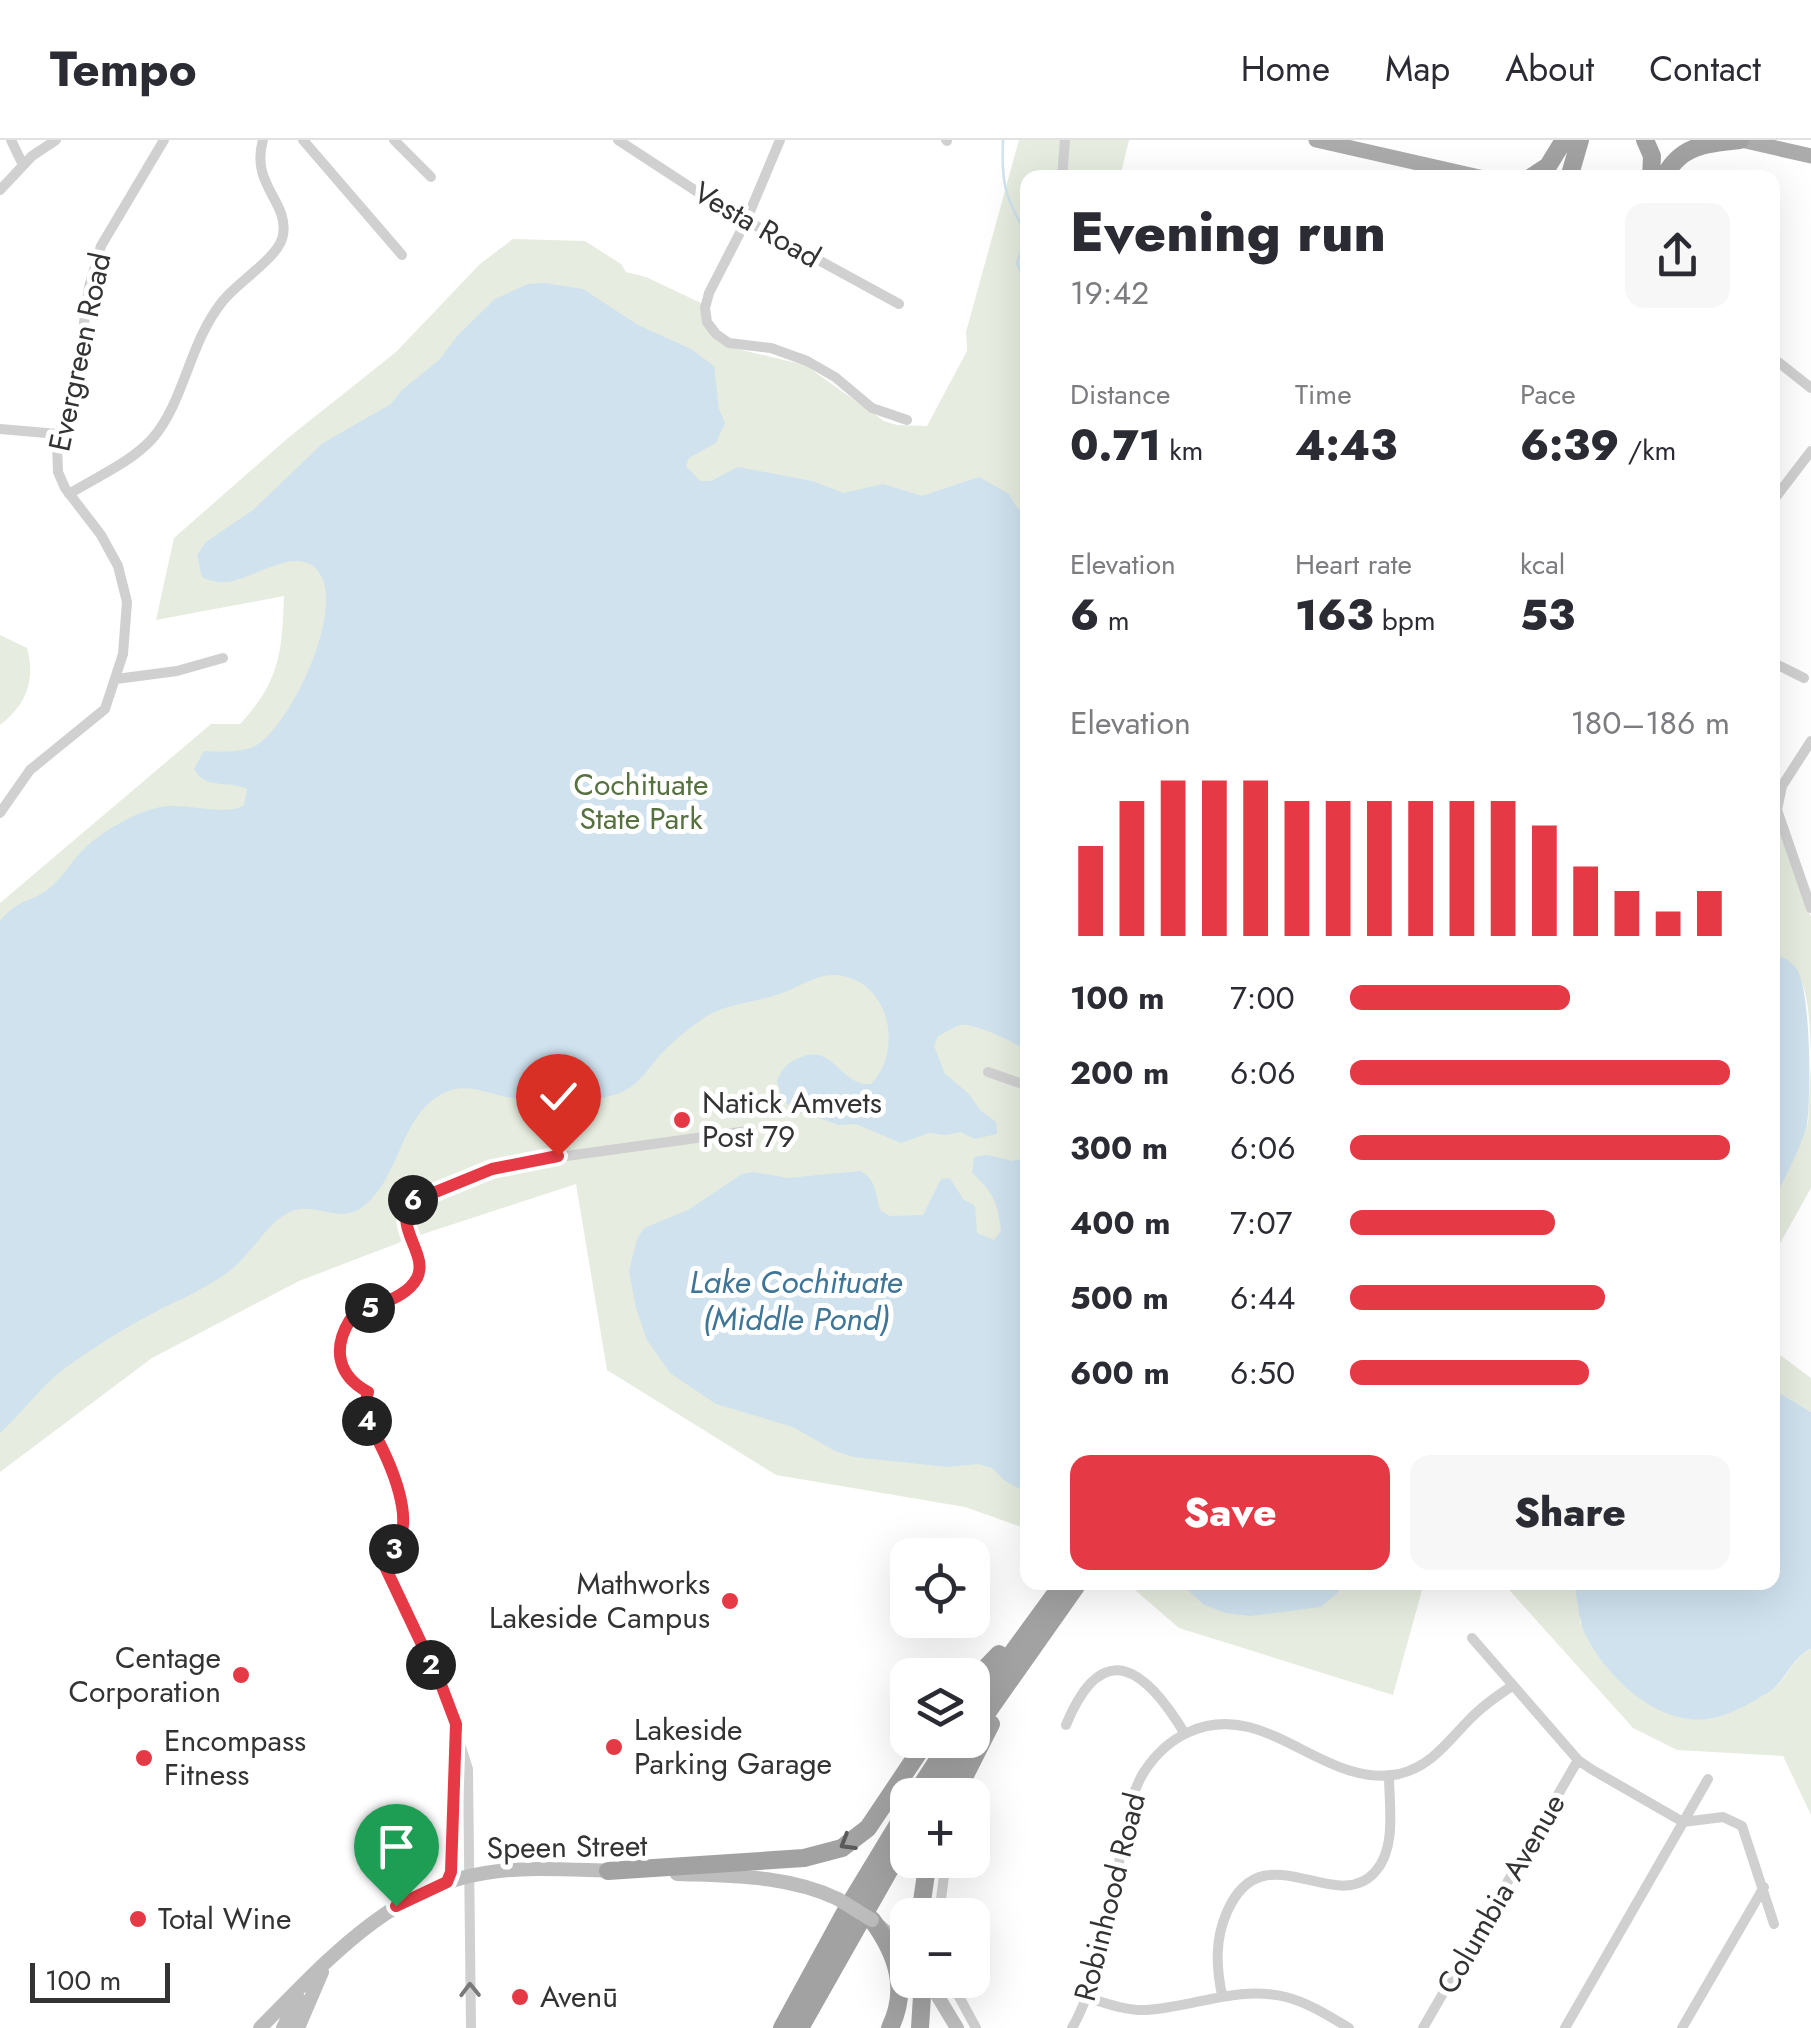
<!DOCTYPE html>
<html lang="en">
<head>
<meta charset="utf-8">
<style>
	:root { --surface:#fff; --page:#f7f7f7; --text:#2b2b33; --muted:#7c7c81; --line:#e1e1e2; --accent:#e63946 }
	body { margin:0; font-family:Jost,sans-serif; background:var(--page); color:var(--text); height:100vh; display:flex; flex-direction:column; font-size:38px; white-space:nowrap }
	* { box-sizing:border-box; margin:0 }
	p { font-size:32px; color:var(--muted) }
	.icon { flex:none; width:55px; height:55px; fill:none; stroke:currentColor; stroke-width:2; stroke-linecap:round; stroke-linejoin:round }
	.map { position:relative; flex:1; overflow:hidden }
	.drawer { position:absolute; left:1020px; top:30px; width:760px; height:1420px; display:flex; flex-direction:column; background:var(--surface); border-radius:20px; box-shadow:0 10px 40px #0002 }
	.drawer>* { flex:none }
	.controls { position:absolute; left:890px; top:1398px; display:grid; gap:20px }
	.controls a { display:grid; place-items:center; width:100px; height:100px; border-radius:20px; background:var(--surface); box-shadow:0 10px 40px #0002; font-size:50px }
	.scale { position:absolute; left:30px; bottom:25px; width:140px; box-sizing:border-box; padding-left:10px; border:5px solid #333; border-top:0; font-size:28px; line-height:35px; white-space:nowrap; color:#333; -webkit-text-stroke:8px #fff; paint-order:stroke }
	.pin { position:absolute; display:grid; place-items:center; width:85px; height:85px; color:#fff; margin:-102px -42px; border-radius:50% 50% 50% 0; rotate:-45deg; box-shadow:0 0 10px #0007 }
	.pin .icon { rotate:45deg }
	.km { position:absolute; width:50px; height:50px; margin:-25px; border-radius:50%; background:#222; color:#fff; font-size:28px; line-height:50px; text-align:center }
	.round { display:grid; place-items:center; flex:none; width:105px; height:105px; border-radius:20px; background:var(--page) }
	.overview { display:flex; align-items:center; justify-content:space-between; height:170px; padding:0 50px }
	h1 { font-size:55px; font-weight:800; line-height:75px }
	.stats { display:grid; grid-template-columns:repeat(3,1fr); gap:15px; height:170px; padding:10px 50px }
	.stats div { display:grid; align-content:center }
	.stats b { font-size:42px; font-weight:800 }
	.stats small { font-size:28px; font-weight:400 }
	.stats p { font-size:28px }
	.chart { height:280px; padding:20px 50px }
	.chart p { display:flex; justify-content:space-between }
	.chart svg { width:100%; height:180px; margin-top:10px; stroke:var(--accent); stroke-width:6 }
	.button { display:flex; gap:20px; margin-top:auto; padding:20px 50px }
	.button a { flex:1; height:115px; border-radius:20px; background:var(--accent); color:#fff; font-size:40px; font-weight:800; line-height:115px; text-align:center }
	.button a+a { background:var(--page); color:var(--text) }
	ul { padding:0 50px; list-style:none; font-size:32px }
	li { display:grid; grid-template-columns:160px 120px 1fr; align-items:center; height:75px }
	li i { height:25px; border-radius:12px; background:var(--accent) }
	header { display:flex; align-items:center; gap:60px; box-sizing:border-box; height:140px; padding:0 50px; background:var(--surface); border-bottom:2px solid var(--line) }
	header strong { font-size:48px }
	nav { display:flex; gap:55px; margin-inline-start:auto; font-size:35px }
	.map>svg:first-child { display:block }
</style>
</head>
<body>
<header>
<strong>Tempo</strong>
<nav><a>Home</a><a>Map</a><a>About</a><a>Contact</a></nav>
</header>
<div class="map">
<svg width="1811" height="1888" viewBox="0 0 1811 1888">
	<rect width="100%" height="100%" fill="#fff"/>
	<path fill="#e6ecdf" d="M1019 0H1129L1120 37 1028 38 1027 1389 965 1367 776 1335 607 1230 576 1044 414 1097 299 1141 152 1218 0 1332V763L211 584H240C280 541 282 513 284 456L156 480 174 398 288 298 396 212 480 124 513 99 585 101 621 124 626 132 646 137 701 163V171L729 207 805 225 884 281 897 285 927 286 967 211 966 192Z
		M0 495 27 508C36 540 26 565 0 585Z
		M1772 672 1811 777V912C1809 881 1811 821 1773 815Z
		M1811 922V1048L1773 1116V1064L1808 983Z
		M1772 1209 1811 1238V1272L1773 1249Z
		M1127 1443H1180L1185 1449C1233 1462 1268 1481 1316 1462 1329 1457 1340 1454 1349 1443H1424L1393 1555 1179 1488Z
		M1503 1443H1573L1580 1464V1483L1710 1578C1731 1571 1754 1563 1771 1550 1788 1539 1793 1517 1811 1509V1675L1783 1616 1677 1610 1633 1588Z"/>
	<path fill="#cfe2ee" d="M544 143 583 149 638 185 691 209 714 226 719 269 725 283 716 303 689 318 686 326 700 341H711L738 327 812 341 844 353 883 344 922 356 979 337 1009 354 1017 368 1027 374V912C1018 903 973 882 960 885 953 887 945 893 938 896L934 906 945 934 968 953 981 971 996 982 997 994 974 999 961 992 945 995 929 993 901 1003 856 984 839 985 794 970 783 960 777 941C782 929 787 923 799 918 834 902 840 947 871 944 902 913 892 846 843 836 818 831 802 847 779 854 754 863 723 863 701 880 689 888 676 899 666 909 649 925 641 946 617 954 585 965 545 964 512 958 487 954 465 940 440 955 400 978 400 1037 364 1066 341 1085 316 1062 292 1071 267 1081 250 1117 227 1133 200 1152 169 1164 140 1180 115 1194 87 1212 64 1229 40 1247 22 1273 0 1293V781C20 757 32 763 51 747 63 737 70 723 81 712 100 692 135 672 161 667 185 662 228 677 244 665L247 649C229 640 205 650 194 629L204 611C219 612 244 613 257 605 292 584 353 456 313 426 290 409 250 441 224 442 216 443 209 440 202 437L197 415 206 402 253 370 323 303 391 264 402 250 439 220 458 195 495 159 528 144Z
		M1773 815C1784 817 1792 821 1798 831 1811 857 1811 956 1807 985 1799 1012 1784 1038 1773 1064Z
		M987 1015 1013 1021 1027 1017V1353L1004 1340 992 1328 978 1324 947 1327 854 1317 835 1311 793 1287 716 1264 670 1233 647 1200 636 1168 629 1131 637 1099 644 1088 688 1070 742 1034 753 1032 788 1038 860 1031C878 1040 874 1054 881 1071L890 1076 923 1075 941 1039 950 1038 963 1059 975 1066 977 1093 994 1100 1001 1091C998 1062 993 1052 972 1033L974 1017Z
		M1773 1249 1811 1272V1509C1792 1517 1786 1541 1769 1552 1753 1562 1732 1574 1713 1578 1660 1589 1607 1538 1585 1494 1578 1480 1579 1460 1573 1443L1772 1442Z
		M1180 1443H1349L1321 1467 1250 1476 1226 1473 1204 1465Z"/>
	<g fill="none" stroke-linecap="round" stroke-linejoin="round">
		<path stroke="#cfe2ee" stroke-width="2.5" d="M1003 0C1001 43 1005 58 1027 95L1017 123 1028 148"/>
		<path stroke="#d0d0d0" stroke-width="10" d="M11 0 23 25
			M303 0 402 115
			M394 0 431 37
			M618 0 716 64 899 164
			M780 0 746 81 709 153 705 168 707 182 716 194 729 203 771 208 807 221 835 237 872 268 907 280
			M946 0 947 1
			M1062 38 1065 0
			M0 50 32 16 56 0
			M1772 217 1811 248
			M0 289 58 294
			M69 354C96 337 130 323 152 299 184 263 189 203 222 162 237 142 280 117 283 95 289 61 250 45 263 0
			M1772 362 1811 311
			M1772 522 1804 538
			M116 539 177 531 223 518
			M1811 601 1782 646 1777 670 1811 768
			M0 673 30 630 105 569 123 514 127 462 118 426 101 395 65 348 58 332 57 304 79 218 89 147 101 106 164 0
			M988 932 1028 946
			M1472 1498 1578 1620 1591 1629 1683 1682 1723 1677 1742 1686 1774 1784
			M1066 1585C1103 1495 1146 1529 1185 1594
			M972 1687 975 1688
			M447 1742 453 1718 456 1595
			M939 1775 946 1720
			M950 1840 976 1888
			M1222 1855C1216 1826 1215 1799 1227 1772 1263 1689 1335 1777 1375 1732 1397 1708 1389 1665 1389 1635
			M1086 1857C1105 1863 1126 1871 1147 1870 1195 1867 1237 1845 1286 1857 1309 1863 1329 1876 1349 1888
			M471 1888 468 1629 442 1547 379 1415C425 1405 395 1333 380 1304 375 1295 367 1286 365 1276 364 1269 366 1260 368 1252 353 1244 342 1233 339 1217 331 1157 414 1171 419 1131 422 1105 389 1079 417 1058L492 1029 523 1022 747 991
			M1072 1888C1098 1843 1111 1764 1121 1712 1127 1685 1129 1656 1144 1632 1155 1615 1171 1600 1189 1592 1266 1557 1324 1650 1399 1634 1432 1626 1448 1601 1470 1579 1482 1566 1497 1556 1512 1546
			M1423 1888 1578 1620
			M1565 1888 1708 1639
			M1682 1888 1764 1747"/>
		<path stroke="#bdbdbd" stroke-width="14" d="M677 1734C732 1736 787 1735 838 1759
			M878 1785 908 1811
			M928 1840 957 1888
			M260 1888C325 1823 389 1748 485 1733 528 1726 572 1730 616 1731
			M283 1888 298 1858
			M298 1888 322 1832"/>
		<path stroke="#ababab" stroke-width="15" d="M1316 0 1484 38
			M1741 0 1811 16"/>
		<path stroke="#a2a2a2" stroke-width="18" d="M1645 0 1652 16 1651 38
			M1530 38 1548 26 1564 0
			M1569 38 1580 0
			M1664 38C1679 5 1708 3 1740 0
			M972 1542 999 1514
			M972 1568 1064 1442
			M972 1594 1079 1442
			M915 1655 951 1600
			M933 1655 969 1600
			M955 1655 991 1584
			M608 1731 804 1718 842 1708 868 1688 927 1600
			M920 1775 928 1720
			M872 1780C897 1814 909 1849 890 1888
			M782 1888 848 1767 908 1668
			M800 1888 908 1697
			M920 1888 923 1840"/>
		<path stroke="#bdbdbd" stroke-width="14" d="M838 1759 872 1780"/>
	</g>
	<defs><path id="oneway-chevron" d="M-2-3.5L2.5 0L-2 3.5" fill="none" stroke-width="1.6" stroke-linecap="round" stroke-linejoin="round" transform="scale(2.5)"/></defs>
	<use stroke="#5a5a5a" href="#oneway-chevron" transform="translate(847 1703) rotate(149)"/>
	<use stroke="#7a7a7a" href="#oneway-chevron" transform="translate(470 1850) rotate(-91)"/>
	<g fill="none" stroke-linecap="round" stroke-linejoin="round">
		<defs>
			<path id="route" d="M396 1766 447 1742 451 1732 456 1584 442 1547 379 1414C425 1405 394 1332 380 1304 375 1295 367 1286 365 1276 364 1268 366 1260 368 1252 338 1236 332 1209 350 1180 369 1165 405 1161 417 1138 429 1114 394 1089 411 1062L492 1029 558 1016"/>
		</defs>
		<use href="#route" stroke="#fff" stroke-width="20"/>
		<use href="#route" stroke="#e63946" stroke-width="12"/>
	</g>
	<g fill="#e63946" stroke="#fff" stroke-width="4">
		<circle cx="682" cy="980" r="10"/>
		<circle cx="730" cy="1461" r="10"/>
		<circle cx="241" cy="1535" r="10"/>
		<circle cx="614" cy="1607" r="10"/>
		<circle cx="144" cy="1618" r="10"/>
		<circle cx="138" cy="1779" r="10"/>
		<circle cx="520" cy="1857" r="10"/>
	</g>
	<g text-anchor="middle" stroke-width="10" stroke-linejoin="round" paint-order="stroke">
		<g font-size="30" fill="#333" stroke="#fff">
			<text transform="translate(757 85) rotate(30)" y="10">Vesta Road</text>
			<text transform="translate(80 212) rotate(-78)" y="10">Evergreen Road</text>
			<text transform="translate(567 1707) rotate(-1)" y="10">Speen Street</text>
			<text transform="translate(1501 1754) rotate(-60)" y="10">Columbia Avenue</text>
			<text transform="translate(1110 1757) rotate(-76)" y="10">Robinhood Road</text>
		</g>
		<g font-size="30" fill="#56703f" stroke="#fff">
			<text x="641" y="655">Cochituate<tspan x="641" dy="34">State Park</tspan></text>
		</g>
		<g font-size="30" fill="#333" stroke="#fff" text-anchor="start">
			<text x="702" y="973">Natick Amvets<tspan x="702" dy="34">Post 79</tspan></text>
			<text x="710" y="1454" text-anchor="end">Mathworks<tspan x="710" dy="34">Lakeside Campus</tspan></text>
			<text x="221" y="1528" text-anchor="end">Centage<tspan x="221" dy="34">Corporation</tspan></text>
			<text x="634" y="1600">Lakeside<tspan x="634" dy="34">Parking Garage</tspan></text>
			<text x="164" y="1611">Encompass<tspan x="164" dy="34">Fitness</tspan></text>
			<text x="158" y="1789">Total Wine</text>
			<text x="540" y="1867">Avenū</text>
		</g>
		<g font-size="32" font-style="italic" fill="#3f7597" stroke="#fff">
			<text x="796" y="1153">Lake Cochituate<tspan x="796" dy="37">(Middle Pond)</tspan></text>
		</g>
	</g>
</svg>
<div class="controls">
<a><svg class="icon" aria-label="locate" viewBox="0 0 24 24"><circle cx="12" cy="12" r="6"/><path d="M12 2v4M12 18v4M2 12h4M18 12h4"/></svg></a>
<a><svg class="icon" aria-label="layers" viewBox="0 0 24 24"><path d="M12 4l9 5-9 5-9-5zM3 14l9 5 9-5"/></svg></a>
<a>+</a>
<a>−</a>
</div>
<div class="scale">100 m</div>
<div class="pin" style="left:396px;top:1766px;background:#1e9e55"><svg class="icon" aria-label="arrive" viewBox="0 0 24 24"><path d="M6 21V4h12l-3 4 3 4H6"/></svg></div>
<div class="pin" style="left:558px;top:1016px;background:#d93025"><svg class="icon" aria-label="check" viewBox="0 0 24 24"><path d="M5 12l5 5 9-10"/></svg></div>
<b class="km" style="left:431px;top:1525px">2</b>
<b class="km" style="left:394px;top:1409px">3</b>
<b class="km" style="left:367px;top:1281px">4</b>
<b class="km" style="left:370px;top:1168px">5</b>
<b class="km" style="left:413px;top:1060px">6</b>
<section class="drawer">
<div class="overview"><div><h1>Evening run</h1><p>19:42</p></div><a class="round"><svg class="icon" aria-label="share" viewBox="0 0 24 24"><path d="M12 15V3M7 8l5-5 5 5M5 13v7h14v-7"/></svg></a></div>
<div class="stats">
<div><p>Distance</p><b>0.71<small> km</small></b></div>
<div><p>Time</p><b>4:43</b></div>
<div><p>Pace</p><b>6:39<small> /km</small></b></div>
</div>
<div class="stats">
<div><p>Elevation</p><b>6<small> m</small></b></div>
<div><p>Heart rate</p><b>163<small> bpm</small></b></div>
<div><p>kcal</p><b>53</b></div>
</div>
<div class="chart"><p><span>Elevation</span>180–186 m</p>
<svg viewBox="0 0 160 44" preserveAspectRatio="none"><path d="M5 44V22M15 44V11M25 44V6M35 44V6M45 44V6M55 44V11M65 44V11M75 44V11M85 44V11M95 44V11M105 44V11M115 44V17M125 44V27M135 44V33M145 44V38M155 44V33"/></svg>
</div>
<ul>
<li><b>100 m</b>7:00<i style="width:58%"></i></li>
<li><b>200 m</b>6:06<i style="width:100%"></i></li>
<li><b>300 m</b>6:06<i style="width:100%"></i></li>
<li><b>400 m</b>7:07<i style="width:54%"></i></li>
<li><b>500 m</b>6:44<i style="width:67%"></i></li>
<li><b>600 m</b>6:50<i style="width:63%"></i></li>
</ul>
<div class="button"><a>Save</a><a>Share</a></div>
</section>
</div>
</body>
</html>
